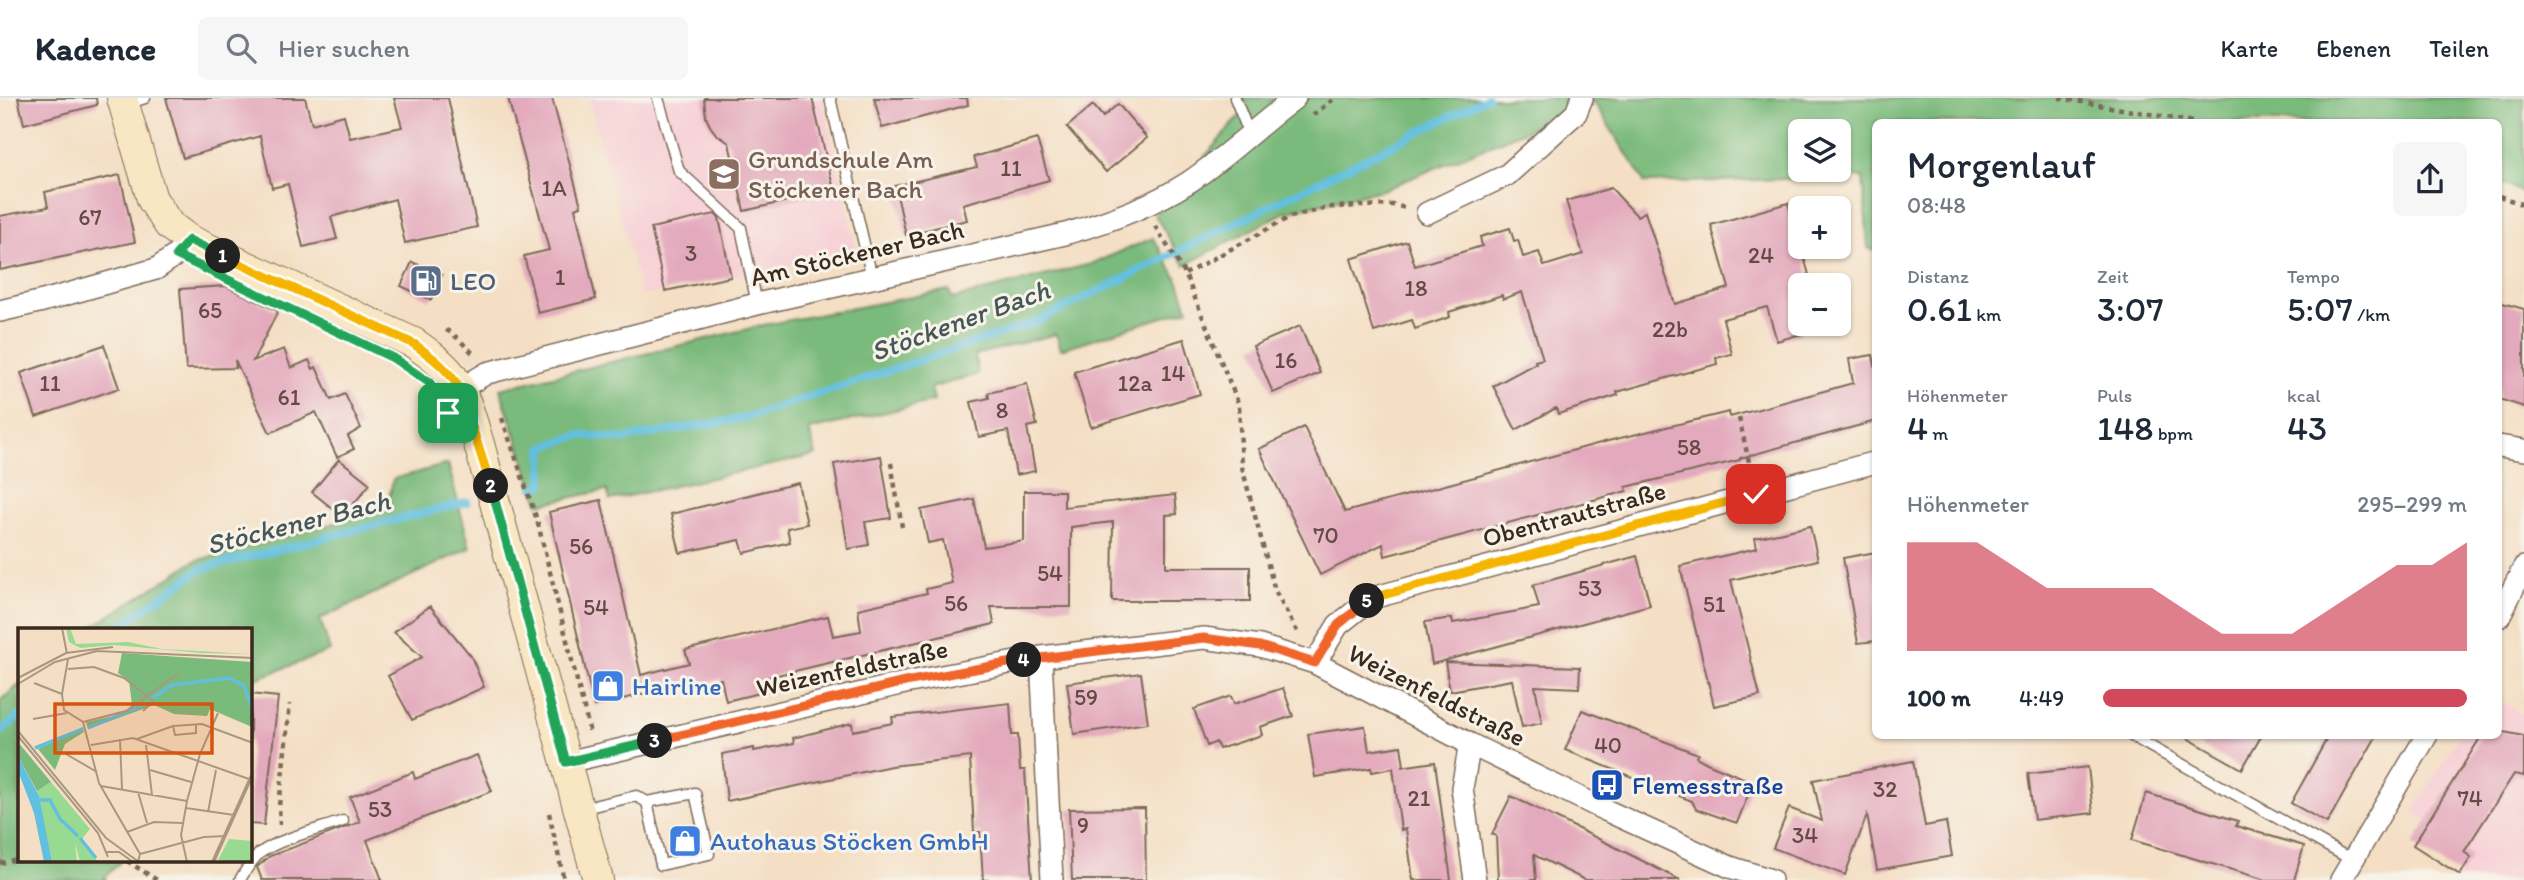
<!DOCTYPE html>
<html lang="de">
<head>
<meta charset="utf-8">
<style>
	:root { --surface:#fff; --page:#f6f6f7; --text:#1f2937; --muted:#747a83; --line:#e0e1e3; --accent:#d1495b }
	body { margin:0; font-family:Itim,sans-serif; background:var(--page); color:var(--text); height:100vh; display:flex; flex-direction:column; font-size:26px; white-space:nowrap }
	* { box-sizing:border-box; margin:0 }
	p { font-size:23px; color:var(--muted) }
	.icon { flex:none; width:38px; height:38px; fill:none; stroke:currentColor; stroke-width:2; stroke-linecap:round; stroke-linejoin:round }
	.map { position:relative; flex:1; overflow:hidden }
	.sheet { position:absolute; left:1872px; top:21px; width:630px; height:620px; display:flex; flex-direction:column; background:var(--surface); border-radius:10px; box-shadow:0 2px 5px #0004 }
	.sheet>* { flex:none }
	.buttons { position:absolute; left:1788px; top:21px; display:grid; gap:14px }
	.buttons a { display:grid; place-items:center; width:63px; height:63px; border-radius:10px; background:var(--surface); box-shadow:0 2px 5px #0004; font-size:35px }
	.pin { position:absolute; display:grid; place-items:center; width:60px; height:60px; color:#fff; margin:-30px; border-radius:14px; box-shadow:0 4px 10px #0006 }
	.km { position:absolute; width:35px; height:35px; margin:-18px; border-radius:50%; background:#222; color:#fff; font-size:19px; line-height:35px; text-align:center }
	.round { display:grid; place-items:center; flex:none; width:74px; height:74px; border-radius:10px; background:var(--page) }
	.head { display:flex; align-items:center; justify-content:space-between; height:119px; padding:0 35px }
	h1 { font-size:38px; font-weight:600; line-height:52px }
	.figures { display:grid; grid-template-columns:repeat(3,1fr); gap:10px; height:119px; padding:7px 35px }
	.figures div { display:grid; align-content:center }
	.figures b { font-size:35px; font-weight:600 }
	.figures small { font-size:19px; font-weight:400 }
	.figures p { font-size:19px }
	.chart { height:196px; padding:14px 35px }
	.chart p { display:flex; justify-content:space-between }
	.chart svg { width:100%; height:126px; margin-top:7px; fill:var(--accent); opacity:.7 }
	ul { padding:0 35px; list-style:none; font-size:23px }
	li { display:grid; grid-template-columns:112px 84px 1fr; align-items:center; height:52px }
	li i { height:18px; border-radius:9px; background:var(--accent) }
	header { display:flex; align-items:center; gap:42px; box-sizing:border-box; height:98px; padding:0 35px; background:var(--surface); border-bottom:2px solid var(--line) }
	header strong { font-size:33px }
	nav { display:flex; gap:38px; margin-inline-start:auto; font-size:24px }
	.search { width:490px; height:63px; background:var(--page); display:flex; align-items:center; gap:18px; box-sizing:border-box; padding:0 24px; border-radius:10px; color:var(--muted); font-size:26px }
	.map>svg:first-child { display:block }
</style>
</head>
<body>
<header>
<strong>Kadence</strong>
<div class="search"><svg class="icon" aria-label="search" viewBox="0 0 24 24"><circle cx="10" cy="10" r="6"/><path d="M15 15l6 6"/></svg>Hier suchen</div>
<nav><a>Karte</a><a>Ebenen</a><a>Teilen</a></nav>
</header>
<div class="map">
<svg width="2524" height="782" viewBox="0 0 2524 782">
	<rect width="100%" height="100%" fill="#f7f3e8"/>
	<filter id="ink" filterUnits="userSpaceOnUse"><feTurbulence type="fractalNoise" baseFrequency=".0143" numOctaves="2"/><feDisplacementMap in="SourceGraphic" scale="14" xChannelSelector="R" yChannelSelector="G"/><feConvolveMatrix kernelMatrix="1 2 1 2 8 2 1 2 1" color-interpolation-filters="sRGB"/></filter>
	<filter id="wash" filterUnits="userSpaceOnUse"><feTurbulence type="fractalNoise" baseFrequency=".00686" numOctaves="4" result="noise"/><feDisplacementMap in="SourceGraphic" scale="28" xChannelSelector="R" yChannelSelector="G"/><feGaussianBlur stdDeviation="1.57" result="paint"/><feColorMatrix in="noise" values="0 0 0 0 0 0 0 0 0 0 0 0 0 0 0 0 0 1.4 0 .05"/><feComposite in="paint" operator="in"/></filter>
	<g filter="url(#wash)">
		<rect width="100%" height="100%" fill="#f4dfc5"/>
		<path fill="#f7cfd5" d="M588 0H822L857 152 642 198Z
			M2499 602 2524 617V782H2457L2471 759 2424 729 2427 723 2413 713 2460 637H2499Z"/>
		<path fill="#7aba7b" stroke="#5a724c" stroke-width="2" fill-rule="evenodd" d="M1243 0H2524V94L2499 85V24H1876V153L1868 150 1863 79 1645 85 1594 4 1385 91 1285 114 1185 167 1155 117 1244 13ZM1801 33H1839V72H1801Z
			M1153 140 1179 184 1188 211 1061 251 1056 236 975 257 978 276 931 290 934 303 809 332 816 357 610 402 607 392 539 406 500 291 764 227 949 192 952 201 1091 166Z
			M448 366 470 450 320 521 330 553 250 583V532H87L195 463 387 411 393 381Z
			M19 587V763H121L104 780 106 782H0V603Z"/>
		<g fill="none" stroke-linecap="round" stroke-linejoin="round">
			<path stroke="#61c0df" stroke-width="8" d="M534 390 543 387V349L580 337 622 341 745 320 1034 225 1487 0
				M114 532 201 471 467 404
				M0 635 19 618"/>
		</g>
		<g id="blocks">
			<path fill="#e3a9bc" d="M18 0H96L97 7 24 26Z
				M166 0H305L312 26 344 17 350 40 402 29 394 0H448L477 129 405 145 395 101 331 119 337 141 303 149 288 86 272 90 260 38 183 60Z
				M508 0H552L581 108 575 110 596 201 538 215 524 158 549 152Z
				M704 0H812L834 92 744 113 729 45 716 36 710 28 706 19Z
				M874 0H967L968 7 882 30Z
				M1118 6 1147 40 1106 74 1067 29 1093 7 1103 19Z
				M1037 41 1049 82 963 106 967 122 906 137 895 88 977 69 974 59Z
				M120 77 135 144 0 172V118L48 109 45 94Z
				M1611 90 1637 118 1645 114 1675 206 1729 190 1711 127 1788 105 1812 187H1801V236L1777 243 1767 209 1723 221 1732 256 1716 260 1717 266 1617 294 1618 297 1558 316 1556 310 1516 332 1493 288 1536 265 1535 263 1543 261 1522 194 1503 201 1502 197 1449 214 1450 219 1415 231 1412 222 1374 234 1351 161 1407 143 1415 168 1482 148 1480 139 1510 130 1514 143 1518 142 1523 159 1539 154 1544 168 1583 156 1566 103Z
				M715 116 719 120 731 179 665 193 651 130Z
				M412 164 442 177 431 202 401 188Z
				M226 188 278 213 253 263 284 251 291 270 309 262 313 271 316 269 331 302 345 296 361 330 348 338 354 351 337 359 316 314 270 335 235 262 236 270 186 271 180 191Z
				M2499 204 2524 211V309L2499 301Z
				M1300 228 1320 275 1273 295 1253 248Z
				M1184 241 1200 296 1091 329 1074 274Z
				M104 247 119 290 36 319 21 275Z
				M1873 257 1876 272V323L1740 360V362L1626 389 1627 393 1385 458 1383 446 1320 477 1259 351 1304 329 1345 414 1608 343 1729 314 1730 319 1853 285 1849 261Z
				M1027 286 1037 327 1027 329 1035 373 1016 377 1008 333 979 339 971 304 989 300 988 295Z
				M881 358 891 420 865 424 869 447 848 451 834 366Z
				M339 361 370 386 343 419 312 394Z
				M798 385 807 426 787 430 790 444 744 455 740 442 680 455 671 416Z
				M1024 393H1064V409L1175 397 1177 416 1166 417V469H1250V503H1112L1113 424 1071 429V509H991L994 526 769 579 772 592 726 603 721 581 694 588 693 584 594 608 549 414 601 402 641 577 689 565 685 552 828 518 833 538 861 533 858 511 927 495 926 491 952 485 943 442 928 445 921 412 974 401 984 449 1024 443Z
				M1810 428 1818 462 1731 482 1760 598 1714 608 1680 468 1757 450 1755 440Z
				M1876 454V543L1858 545 1843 460Z
				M1637 458 1650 507 1432 566 1425 524 1452 520 1453 525 1539 509 1533 487Z
				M430 508 471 558 484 589 412 622 388 578 422 559 394 534Z
				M1445 564 1580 569 1579 590 1535 588 1542 625 1522 629 1512 582 1450 593Z
				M1141 575 1148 625 1074 636 1067 585Z
				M1283 590 1293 618 1260 629 1262 637 1219 651 1216 644 1207 648 1194 611 1231 598 1234 606Z
				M250 596 278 599 264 727 250 726Z
				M1010 605 1012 637H1018L1020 672H1025L1032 782H983L980 734H974L970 659 891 668 727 703 722 656 754 650V653L794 645 793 640 852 625 853 633 893 625 892 619Z
				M1582 612 1698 656 1696 659 1707 665 1753 684 1737 725 1696 711 1692 703 1565 652Z
				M1365 628 1369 653 1401 648 1404 668 1401 669 1435 664 1451 782H1413L1406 731 1401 732 1393 670 1372 674 1371 670 1315 679 1308 636Z
				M2499 633 2524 638V678L2514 676 2464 754 2471 759 2460 777 2413 747 2482 637H2499Z
				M2182 637H2262L2242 671Z
				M2329 637H2377L2327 725 2291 705Z
				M477 657 492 693 367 742 382 782H262L257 769 270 758 360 724 350 699 413 674 415 681Z
				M1913 663 1925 728 1946 724 1952 758 1877 772 1867 717 1845 777 1773 750 1789 710 1822 723 1813 682Z
				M2088 669 2093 715 2034 722 2028 676Z
				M2146 695 2238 723 2236 728 2304 748 2294 782H2266L2132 742Z
				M1511 698 1615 749 1680 782H1585L1534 757 1536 782H1498L1496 738 1492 736Z
				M1145 710 1146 782H1072L1069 711Z"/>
		</g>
	</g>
	<g filter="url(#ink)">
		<use href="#blocks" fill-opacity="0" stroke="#7c6958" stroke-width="2"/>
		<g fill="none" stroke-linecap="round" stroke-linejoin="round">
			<defs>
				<path id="lane" d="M658 0 679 73 741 130 757 206
					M830 0 872 180
					M1235 0 1249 35
					M126 6 145 0
					M2130 637 2352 762
					M580 711 636 698 647 704 695 695 709 756 661 767 647 704
					M240 782C246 772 251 762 260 755 281 740 318 732 343 723"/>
				<path id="street" d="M1427 115 1507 77 1576 15 1582 0
					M0 213 43 203 156 171 176 157 189 142
					M460 291 487 275 757 206 1065 136C1108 124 1150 109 1189 84 1226 59 1259 27 1295 0
					M2499 348 2524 352
					M2499 519 2524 469
					M1041 559 1052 782
					M1315 565 1338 527 1372 500 1876 364
					M1470 646 1462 690 1475 782
					M567 664 905 585 1041 559 1204 540 1260 548 1315 565 1470 646 1603 711 1730 769 1771 782
					M2341 782 2427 637"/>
				<path id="secondary" d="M122 0 152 101 169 127 189 142 414 245C428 255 442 265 452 278 466 298 472 324 479 346L598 782"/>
			</defs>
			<use href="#lane" stroke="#7c6958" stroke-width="13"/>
			<use href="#street" stroke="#7c6958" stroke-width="24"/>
			<use href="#secondary" stroke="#7c6958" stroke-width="32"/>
			<path stroke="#7c6958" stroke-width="4.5" stroke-dasharray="5 5" stroke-linecap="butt" d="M2059 0 2195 24
				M1313 17 1335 0
				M2499 98 2524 107
				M1155 128 1185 176 1239 307 1242 369 1275 493 1299 537
				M1185 176 1290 119 1331 109 1393 107 1406 110
				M446 232 452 235 476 258
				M502 320 537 422 590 635
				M1739 320 1752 377
				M891 365 902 429
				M549 715 564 782
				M280 727 279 708 290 606
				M127 763 157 782
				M0 765 19 761"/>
			<use href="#lane" stroke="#fff" stroke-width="10"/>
			<use href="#street" stroke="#fff" stroke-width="21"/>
			<use href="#secondary" stroke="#f9e7c3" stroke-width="30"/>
		</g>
	</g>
	<g fill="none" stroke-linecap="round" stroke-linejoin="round" filter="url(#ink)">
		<defs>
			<path id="split-1" d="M223 158 189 142 176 157 393 260 430 285 448 315"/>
			<path id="split-2" d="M223 158 414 246C432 259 448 271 460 291L491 388"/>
			<path id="split-3" d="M491 388 566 664 655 643"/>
			<path id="split-4" d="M655 643 905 584 1024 562"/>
			<path id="split-5" d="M1024 562 1204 540 1260 548 1315 565 1338 527 1367 503"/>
			<path id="split-6" d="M1367 503 1372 500 1756 396"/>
		</defs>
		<use href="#split-1" stroke="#fff" stroke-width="14"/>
		<use href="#split-2" stroke="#fff" stroke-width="14"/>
		<use href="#split-3" stroke="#fff" stroke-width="14"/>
		<use href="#split-4" stroke="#fff" stroke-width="14"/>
		<use href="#split-5" stroke="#fff" stroke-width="14"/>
		<use href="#split-6" stroke="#fff" stroke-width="14"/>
		<use href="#split-1" stroke="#22a559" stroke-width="9"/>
		<use href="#split-2" stroke="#f5b400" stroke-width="9"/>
		<use href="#split-3" stroke="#22a559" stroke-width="9"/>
		<use href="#split-4" stroke="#f0652b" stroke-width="9"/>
		<use href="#split-5" stroke="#f0652b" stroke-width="9"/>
		<use href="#split-6" stroke="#f5b400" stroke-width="9"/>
	</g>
	<defs>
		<symbol id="school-square" viewBox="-11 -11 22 22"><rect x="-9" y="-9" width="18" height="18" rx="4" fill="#8d6e63" stroke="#f7f3e8"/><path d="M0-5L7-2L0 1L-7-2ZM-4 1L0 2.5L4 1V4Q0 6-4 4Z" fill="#fff"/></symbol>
		<symbol id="fuel-square" viewBox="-11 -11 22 22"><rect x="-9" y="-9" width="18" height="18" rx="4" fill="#5c6f8a" stroke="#f7f3e8"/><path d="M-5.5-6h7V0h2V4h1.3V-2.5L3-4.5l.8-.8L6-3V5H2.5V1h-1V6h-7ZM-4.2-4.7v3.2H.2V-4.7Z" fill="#fff"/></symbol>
		<symbol id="shop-square" viewBox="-11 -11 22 22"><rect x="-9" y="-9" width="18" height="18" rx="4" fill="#3f7fe0" stroke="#f7f3e8"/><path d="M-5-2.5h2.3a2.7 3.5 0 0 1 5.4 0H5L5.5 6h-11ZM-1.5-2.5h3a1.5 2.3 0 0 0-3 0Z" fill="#fff"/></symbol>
		<symbol id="bus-square" viewBox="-11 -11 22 22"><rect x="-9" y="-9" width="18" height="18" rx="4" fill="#1a4fb4" stroke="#f7f3e8"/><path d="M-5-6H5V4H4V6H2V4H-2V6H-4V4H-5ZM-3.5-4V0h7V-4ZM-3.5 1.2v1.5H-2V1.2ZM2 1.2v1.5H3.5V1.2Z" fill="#fff"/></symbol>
	</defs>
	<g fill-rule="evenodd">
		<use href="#school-square" x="705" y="57" width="38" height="38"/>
		<use href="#fuel-square" x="407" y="164" width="38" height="38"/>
		<use href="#shop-square" x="589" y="569" width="38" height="38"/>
		<use href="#bus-square" x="1588" y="668" width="38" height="38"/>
		<use href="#shop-square" x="666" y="724" width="38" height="38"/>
	</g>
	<g text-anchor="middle" stroke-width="6" stroke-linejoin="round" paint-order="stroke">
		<g font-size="23" fill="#654a46">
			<text x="1011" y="78">11</text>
			<text x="554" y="98">1A</text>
			<text x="90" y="127">67</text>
			<text x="691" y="163">3</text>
			<text x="1761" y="165">24</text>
			<text x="560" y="187">1</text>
			<text x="1416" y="198">18</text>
			<text x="210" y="220">65</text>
			<text x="1670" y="239">22b</text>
			<text x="1286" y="270">16</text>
			<text x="1173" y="283">14</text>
			<text x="50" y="293">11</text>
			<text x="1135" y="293">12a</text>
			<text x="289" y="307">61</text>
			<text x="1002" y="320">8</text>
			<text x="1689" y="357">58</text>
			<text x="1326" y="445">70</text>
			<text x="581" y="456">56</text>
			<text x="1050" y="483">54</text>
			<text x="1590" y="498">53</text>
			<text x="956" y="513">56</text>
			<text x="1714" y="514">51</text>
			<text x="596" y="517">54</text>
			<text x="1086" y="607">59</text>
			<text x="1608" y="655">40</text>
			<text x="1885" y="699">32</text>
			<text x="1419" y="708">21</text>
			<text x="2470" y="708">74</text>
			<text x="380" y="719">53</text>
			<text x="1083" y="735">9</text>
			<text x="1805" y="745">34</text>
		</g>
		<g font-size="26" fill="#785e54" stroke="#f7f3e8" text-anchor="start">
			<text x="748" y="70">Grundschule Am<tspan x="748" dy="30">Stöckener Bach</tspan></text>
		</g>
		<g font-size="26" fill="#3b2a1e" stroke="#f7f3e8">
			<text transform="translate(857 155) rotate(-13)" y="9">Am Stöckener Bach</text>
			<text transform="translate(1574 416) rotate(-15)" y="9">Obentrautstraße</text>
			<text transform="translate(852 570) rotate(-12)" y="9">Weizenfeldstraße</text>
			<text transform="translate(1437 597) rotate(27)" y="9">Weizenfeldstraße</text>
		</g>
		<g font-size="26" fill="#4e5e75" stroke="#f7f3e8" text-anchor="start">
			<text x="450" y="192">LEO</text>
		</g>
		<g font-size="26" fill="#366cbe" stroke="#f7f3e8" text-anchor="start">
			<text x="632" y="597">Hairline</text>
			<text x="710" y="752">Autohaus Stöcken GmbH</text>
		</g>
		<g font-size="26" fill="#164399" stroke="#f7f3e8" text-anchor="start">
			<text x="1632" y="696">Flemesstraße</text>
		</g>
		<g font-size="28" font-style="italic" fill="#465758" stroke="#f7f3e8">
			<text transform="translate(960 222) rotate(-20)" y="10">Stöckener Bach</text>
			<text transform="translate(298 424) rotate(-14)" y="10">Stöckener Bach</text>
		</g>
	</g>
	<g transform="translate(18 530)">
		<rect width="234" height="234" fill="#f4dfc5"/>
		<path d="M48 0H52L58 16 110 14 144 21 234 26 184 25 96 17 62 20 51 14ZM33 154 72 201 63 212 80 234H62L57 215 59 234H34L19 163ZM211 211 234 213V234L200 232Z" fill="#98da91"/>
		<path d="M104 25 234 34V99L192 81 189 88 156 86 136 77 70 101 68 94 105 86 114 77 111 53 100 45ZM65 99 66 104 47 116 37 142 20 121ZM0 114 33 154 19 163 0 128Z" fill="#7aba7b"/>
		<path d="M0 128 21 168 34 234H26L16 185 0 143Z" fill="#61c0df"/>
		<path fill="none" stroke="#61c0df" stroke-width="3.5" d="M135 70 154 57 211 50 226 58 235 82M70 100 130 75M17 120 65 101M22 172H32L42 191 60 208M62 210 78 230"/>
		<path fill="none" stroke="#aa9782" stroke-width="2" d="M44 0 49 26M50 31 44 66 46 82 65 94 81 155 122 226 120 234M50 41 76 39 106 50 135 73 125 83M0 50 48 25 95 19M16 55 44 66M0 56 37 34 79 23 235 30M15 91 49 85M65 94 108 83 160 46M155 98 157 107 178 105V96M0 103 88 210 121 234M0 108 80 205 90 229M102 111 104 161M119 111 155 98 184 96 235 115M73 117 115 110 231 151M128 117 134 167M48 126 79 144M132 142 173 154M83 158 169 173M120 164 129 195M168 180 216 187M190 184 198 142M109 204 136 194 164 195M88 224H101L115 234M122 226 186 209 208 208M169 234 163 207 169 173 182 126 200 85M194 234 235 143M196 234 235 147"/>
		<path fill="#d7540e" fill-opacity="0.15" stroke="#d7540e" stroke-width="3.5" d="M37 76H194V125H37Z"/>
		<rect width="234" height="234" fill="none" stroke="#3b2a1e" stroke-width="3.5"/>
	</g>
</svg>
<div class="buttons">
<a><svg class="icon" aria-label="layers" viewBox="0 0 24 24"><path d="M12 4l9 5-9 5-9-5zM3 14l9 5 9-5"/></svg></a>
<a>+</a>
<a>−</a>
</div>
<div class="pin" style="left:448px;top:315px;background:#1e9e55"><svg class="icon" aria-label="arrive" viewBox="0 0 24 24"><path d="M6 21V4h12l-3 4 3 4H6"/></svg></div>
<div class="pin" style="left:1756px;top:396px;background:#d93025"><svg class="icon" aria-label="check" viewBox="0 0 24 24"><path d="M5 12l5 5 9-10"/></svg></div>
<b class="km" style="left:223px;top:158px">1</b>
<b class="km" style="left:491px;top:388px">2</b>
<b class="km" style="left:655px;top:643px">3</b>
<b class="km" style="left:1024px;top:562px">4</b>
<b class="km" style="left:1367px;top:503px">5</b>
<section class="sheet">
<div class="head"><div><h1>Morgenlauf</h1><p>08:48</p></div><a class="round"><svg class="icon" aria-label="share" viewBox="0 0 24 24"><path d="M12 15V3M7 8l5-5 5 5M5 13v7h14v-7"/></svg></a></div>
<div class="figures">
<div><p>Distanz</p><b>0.61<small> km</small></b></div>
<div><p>Zeit</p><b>3:07</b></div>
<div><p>Tempo</p><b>5:07<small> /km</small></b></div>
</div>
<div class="figures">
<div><p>Höhenmeter</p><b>4<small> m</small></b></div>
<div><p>Puls</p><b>148<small> bpm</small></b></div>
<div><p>kcal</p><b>43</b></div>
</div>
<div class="chart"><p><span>Höhenmeter</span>295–299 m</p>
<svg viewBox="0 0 160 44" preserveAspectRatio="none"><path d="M0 44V6L10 6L20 6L30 14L40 22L50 22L60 22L70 22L80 30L90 38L100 38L110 38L120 30L130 22L140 14L150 14L160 6V44z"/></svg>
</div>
<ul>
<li><b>100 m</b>4:49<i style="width:100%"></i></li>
</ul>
</section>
</div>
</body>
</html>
